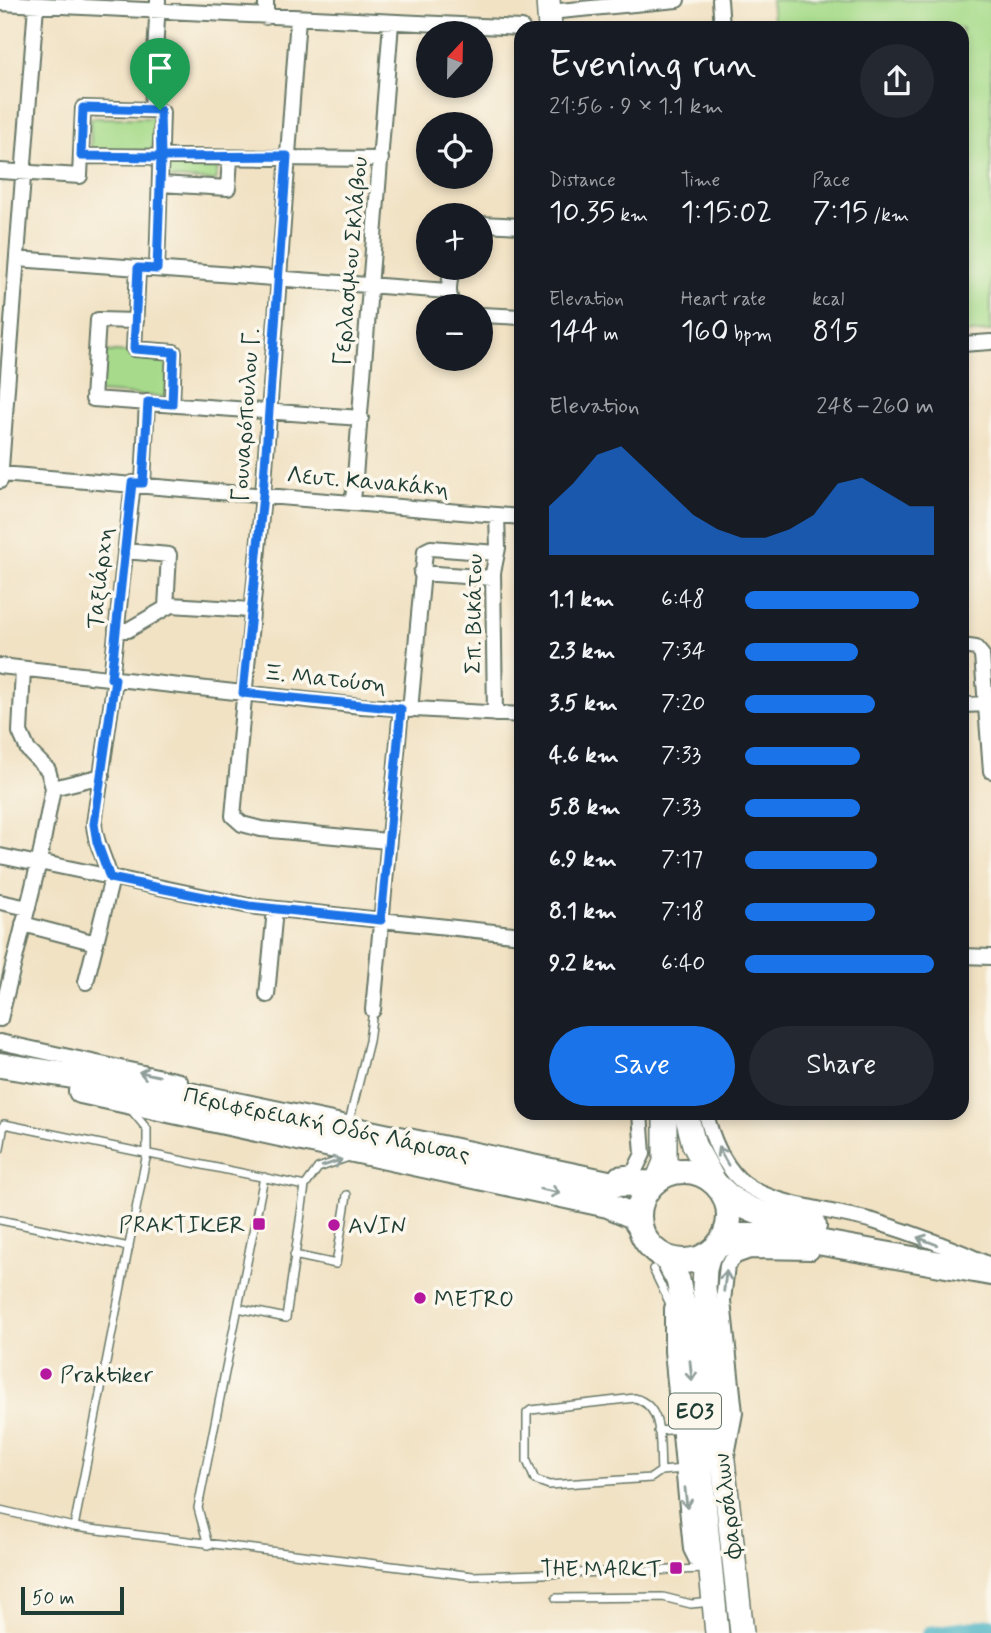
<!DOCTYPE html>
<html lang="en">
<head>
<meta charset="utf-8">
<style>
	:root { --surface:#171b24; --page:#242831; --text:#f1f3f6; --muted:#9ea1a6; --accent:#1a73e8 }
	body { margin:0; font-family:Mynerve,sans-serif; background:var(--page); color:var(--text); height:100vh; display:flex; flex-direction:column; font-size:26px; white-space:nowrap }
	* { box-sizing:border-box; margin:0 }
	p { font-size:23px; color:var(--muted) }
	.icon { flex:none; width:38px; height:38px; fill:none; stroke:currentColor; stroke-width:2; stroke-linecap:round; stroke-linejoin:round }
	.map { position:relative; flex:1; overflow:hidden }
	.drawer { position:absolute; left:514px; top:21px; width:455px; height:1099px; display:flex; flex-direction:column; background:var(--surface); border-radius:21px; box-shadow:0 4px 10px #0003 }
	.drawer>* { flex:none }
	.needle { width:46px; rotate:22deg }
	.fabs { position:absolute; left:416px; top:21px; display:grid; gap:14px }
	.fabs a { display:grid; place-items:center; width:77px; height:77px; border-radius:50%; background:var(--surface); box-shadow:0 4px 10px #0003; font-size:35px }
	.scale { position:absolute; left:21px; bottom:18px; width:103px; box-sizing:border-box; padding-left:7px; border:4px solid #1f3d34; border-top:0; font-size:19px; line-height:24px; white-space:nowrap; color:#1f3d34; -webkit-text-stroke:5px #fbf7ec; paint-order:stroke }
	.pin { position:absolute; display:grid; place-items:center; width:60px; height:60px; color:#fff; margin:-72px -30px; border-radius:50% 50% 50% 0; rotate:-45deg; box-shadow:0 0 7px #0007 }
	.pin .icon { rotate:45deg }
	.round { display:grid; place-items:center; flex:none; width:74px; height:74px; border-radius:37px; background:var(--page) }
	.headline { display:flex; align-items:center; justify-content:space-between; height:119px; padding:0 35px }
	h1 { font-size:38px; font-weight:600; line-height:52px }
	.stats { display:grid; grid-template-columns:repeat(3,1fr); gap:10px; height:119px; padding:7px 35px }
	.stats div { display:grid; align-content:center }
	.stats b { font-size:30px; font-weight:600 }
	.stats small { font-size:19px; font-weight:400 }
	.stats p { font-size:19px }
	.chart { height:196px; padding:14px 35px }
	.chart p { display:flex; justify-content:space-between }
	.chart svg { width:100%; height:126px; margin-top:7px; fill:var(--accent); opacity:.7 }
	.button { display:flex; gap:14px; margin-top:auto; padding:14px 35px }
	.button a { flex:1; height:80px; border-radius:42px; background:var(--accent); color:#fff; font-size:28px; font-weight:600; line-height:80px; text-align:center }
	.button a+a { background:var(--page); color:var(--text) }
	ul { padding:0 35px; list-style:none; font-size:23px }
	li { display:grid; grid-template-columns:112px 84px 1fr; align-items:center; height:52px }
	li i { height:18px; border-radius:9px; background:var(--accent) }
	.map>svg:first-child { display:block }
</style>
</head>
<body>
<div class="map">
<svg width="991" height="1633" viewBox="0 0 991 1633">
	<rect width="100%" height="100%" fill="#fbf7ec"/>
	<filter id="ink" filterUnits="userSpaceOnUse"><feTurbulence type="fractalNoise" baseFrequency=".0143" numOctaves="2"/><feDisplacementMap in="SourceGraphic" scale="14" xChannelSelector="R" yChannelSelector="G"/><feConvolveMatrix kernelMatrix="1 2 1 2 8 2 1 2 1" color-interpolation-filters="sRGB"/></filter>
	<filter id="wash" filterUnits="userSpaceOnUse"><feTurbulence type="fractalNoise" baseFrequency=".00686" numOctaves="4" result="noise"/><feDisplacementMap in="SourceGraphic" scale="28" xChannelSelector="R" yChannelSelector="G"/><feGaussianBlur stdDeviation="1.57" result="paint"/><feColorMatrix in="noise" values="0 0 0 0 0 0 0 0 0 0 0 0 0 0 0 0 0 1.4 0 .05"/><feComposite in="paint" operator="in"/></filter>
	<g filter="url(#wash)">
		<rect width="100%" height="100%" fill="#f1e2c4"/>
		<path fill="#a7db8b" stroke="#638c60" stroke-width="2" d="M771 0H991V331L963 334 962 28H774Z
			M93 118H152L156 121 152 152 91 150 90 120Z
			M173 163 215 164 218 168 215 181 170 178 166 175V165Z
			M99 351 168 355 166 397 96 392Z"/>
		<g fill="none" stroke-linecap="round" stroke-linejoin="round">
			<path stroke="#44b0c2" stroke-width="14" d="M929 1633 991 1625"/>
		</g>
	</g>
	<g filter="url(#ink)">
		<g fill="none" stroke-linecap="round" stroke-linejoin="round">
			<defs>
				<path id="service" d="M132 1111 147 1129V1153L74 1527 473 1576 707 1569
					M350 1118 369 1041 373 1010
					M0 1149 4 1124 305 1186
					M0 1220 129 1247
					M294 1255 336 1264 347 1195
					M653 1269 672 1308
					M238 1308 286 1318 305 1186 318 1168 349 1157
					M635 1398C665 1407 659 1444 661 1471L651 1478 549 1485 535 1480 527 1461V1413L531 1410Z
					M658 1431 680 1429
					M661 1471 683 1469
					M0 1510 74 1527
					M208 1545 198 1508 264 1177
					M556 1598 663 1597 691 1604 712 1602"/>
				<path id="minor" d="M720 0 722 28
					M0 3 522 28
					M549 12 677 0
					M266 17V0
					M298 18 263 495 233 816 242 824 261 829 387 841
					M81 156 381 159
					M0 171 80 176 83 108 152 110
					M160 184 228 188 230 158
					M481 224 522 226
					M17 259 448 291
					M138 268 134 349 174 352 172 404
					M452 268C450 281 445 296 455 306
					M157 269 162 112 152 110 158 0
					M481 315 522 317
					M136 321 98 320 93 399 361 418
					M962 344 991 342
					M1 474 522 517
					M0 481 36 5
					M143 483 147 402
					M353 502 391 23
					M125 551 169 555 166 607
					M421 573 493 578
					M116 630H128L171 605 251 610
					M962 646 976 648 982 655 991 771
					M0 666 361 706 522 715
					M111 678 133 483
					M962 705 991 704
					M410 710 425 551 431 548 497 553
					M495 714 493 573 498 548 497 516
					M53 788 102 776
					M0 856 38 864
					M39 862 249 906 522 935
					M0 902 28 908
					M23 924 96 943
					M962 956 991 957
					M86 982 110 886C110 864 95 847 94 824L115 679
					M267 995 275 909
					M373 1010 401 709
					M0 1019 39 862 53 788 48 770 28 750 20 732 23 669
					M0 1042 180 1081
					M706 1113C711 1136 722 1163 740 1180 769 1206 835 1210 873 1221 912 1233 953 1248 990 1265
					M617 1174 634 1172 643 1154 640 1113
					M684 1307 672 1308V1351L691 1549 697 1561 711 1568
					M727 1455 735 1413 723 1301 727 1265 736 1256 750 1251 811 1252 817 1243"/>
				<path id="primary" d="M548 0 550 28
					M686 1113 694 1145 715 1183
					M658 1179 665 1162V1113
					M709 1254 705 1268 704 1288 742 1633
					M666 1258 678 1280 686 1320 717 1633"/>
				<path id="trunk" d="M0 1065 165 1090 613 1184 653 1183
					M81 1091 608 1205 633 1216 639 1225
					M639 1216a45 45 0 1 1 90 0a45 45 0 1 1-90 0Z
					M720 1188C744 1215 781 1218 814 1226
					M718 1246 739 1236H784L991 1273"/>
			</defs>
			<use href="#service" stroke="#687766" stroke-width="10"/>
			<use href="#minor" stroke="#687766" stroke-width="18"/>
			<use href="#primary" stroke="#687766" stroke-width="26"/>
			<use href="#trunk" stroke="#687766" stroke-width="28"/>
			<use href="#service" stroke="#fff" stroke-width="7"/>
			<use href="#minor" stroke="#fff" stroke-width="14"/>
			<use href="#primary" stroke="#fff" stroke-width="23"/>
			<use href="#trunk" stroke="#fff" stroke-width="24"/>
		</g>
		<defs><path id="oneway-shaft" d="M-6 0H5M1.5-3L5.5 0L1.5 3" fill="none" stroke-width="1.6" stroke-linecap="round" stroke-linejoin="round" transform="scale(1.75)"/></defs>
		<g stroke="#8f9e9a">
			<use href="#oneway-shaft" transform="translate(149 1074) rotate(-168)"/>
			<use href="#oneway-shaft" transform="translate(723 1156) rotate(-119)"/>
			<use href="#oneway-shaft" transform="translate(332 1163) rotate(-19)"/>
			<use href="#oneway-shaft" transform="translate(550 1191) rotate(12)"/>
			<use href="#oneway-shaft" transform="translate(927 1241) rotate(-159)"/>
			<use href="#oneway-shaft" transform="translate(725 1281) rotate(-83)"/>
			<use href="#oneway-shaft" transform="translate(691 1371) rotate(84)"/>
			<use href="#oneway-shaft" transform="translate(686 1498) rotate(84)"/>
		</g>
	</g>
	<g fill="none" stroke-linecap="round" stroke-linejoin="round" filter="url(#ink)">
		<defs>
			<path id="route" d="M160 110 83 108 81 156 161 157 157 269 138 268 134 349 174 352 172 404 148 402 143 483H132L111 678 115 679 94 824 97 842 110 878 249 906 381 920 401 709 243 693 263 495 287 156 161 157 160 110"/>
		</defs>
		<use href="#route" stroke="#fff" stroke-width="14"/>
		<use href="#route" stroke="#1a73e8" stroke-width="9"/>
	</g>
	<g fill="#b5179e" stroke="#fbf7ec" stroke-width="2.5">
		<rect x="252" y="1217" width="14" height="14" rx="3.5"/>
		<circle cx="334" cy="1225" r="7"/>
		<circle cx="420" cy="1298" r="7"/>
		<circle cx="46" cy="1374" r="7"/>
		<rect x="669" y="1561" width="14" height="14" rx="3.5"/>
	</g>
	<g text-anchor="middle" stroke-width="7" stroke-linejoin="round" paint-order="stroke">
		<rect fill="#fbf7ec" stroke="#61756b" stroke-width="2" x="669" y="1393.5" width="52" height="35" rx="5"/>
		<g font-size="21" font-weight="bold" fill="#1f3d34">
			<text x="695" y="1418">ΕΟ3</text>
		</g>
		<g font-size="23" fill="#1f3d34" stroke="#fbf7ec">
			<text transform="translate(350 261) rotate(-85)" y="8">Γερλασιμου Σκλάβου</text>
			<text transform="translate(245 415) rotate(-86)" y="8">Γουναρόπουλου Γ.</text>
			<text transform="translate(368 481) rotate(5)" y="8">Λευτ. Κανακάκη</text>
			<text transform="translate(99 578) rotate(-84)" y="8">Ταξιάρχη</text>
			<text transform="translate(473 614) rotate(-89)" y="8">Σπ. Βικάτου</text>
			<text transform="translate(325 678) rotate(6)" y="8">Ξ. Ματούση</text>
			<text transform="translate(327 1124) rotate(12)" y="8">Περιφερειακή Οδός Λάρισας</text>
			<text transform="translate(727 1506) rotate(-97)" y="8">Φαρσάλων</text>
		</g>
		<g font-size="23" fill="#1f3d34" stroke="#fbf7ec" text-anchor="start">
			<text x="245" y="1232" text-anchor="end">PRAKTIKER</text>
			<text x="348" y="1233">AVIN</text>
			<text x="434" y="1306">METRO</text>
			<text x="60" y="1382">Praktiker</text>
			<text x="662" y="1576" text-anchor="end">THE MARKT</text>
		</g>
	</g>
</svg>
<div class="fabs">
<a><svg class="needle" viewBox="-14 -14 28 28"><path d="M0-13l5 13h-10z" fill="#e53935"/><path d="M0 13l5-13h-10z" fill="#9ea1a6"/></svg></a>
<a><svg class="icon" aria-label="locate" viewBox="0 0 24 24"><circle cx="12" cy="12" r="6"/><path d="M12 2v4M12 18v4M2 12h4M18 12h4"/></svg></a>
<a>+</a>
<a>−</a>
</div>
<div class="scale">50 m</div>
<div class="pin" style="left:160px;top:110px;background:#1e9e55"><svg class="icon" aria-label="arrive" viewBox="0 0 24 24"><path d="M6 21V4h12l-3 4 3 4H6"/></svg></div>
<section class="drawer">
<div class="headline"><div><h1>Evening run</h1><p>21:56 · 9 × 1.1 km</p></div><a class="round"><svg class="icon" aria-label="share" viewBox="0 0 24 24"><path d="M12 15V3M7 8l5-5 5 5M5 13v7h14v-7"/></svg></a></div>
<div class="stats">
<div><p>Distance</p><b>10.35<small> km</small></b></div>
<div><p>Time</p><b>1:15:02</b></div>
<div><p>Pace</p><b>7:15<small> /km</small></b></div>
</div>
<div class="stats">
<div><p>Elevation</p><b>144<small> m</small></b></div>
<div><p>Heart rate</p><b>160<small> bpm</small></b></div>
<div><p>kcal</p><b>815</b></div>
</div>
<div class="chart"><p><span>Elevation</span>248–260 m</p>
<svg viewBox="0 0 160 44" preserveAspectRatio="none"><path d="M0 44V27L10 19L20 9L30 6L40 14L50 22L60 30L70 35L80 38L90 38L100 35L110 30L120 19L130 17L140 22L150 27L160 27V44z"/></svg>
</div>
<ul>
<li><b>1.1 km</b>6:48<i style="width:92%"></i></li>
<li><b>2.3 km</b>7:34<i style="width:60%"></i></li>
<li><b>3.5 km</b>7:20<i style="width:69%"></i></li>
<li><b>4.6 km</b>7:33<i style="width:61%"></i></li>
<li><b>5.8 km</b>7:33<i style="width:61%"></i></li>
<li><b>6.9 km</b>7:17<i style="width:70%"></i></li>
<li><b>8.1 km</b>7:18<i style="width:69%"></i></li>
<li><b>9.2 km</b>6:40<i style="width:100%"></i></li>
</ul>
<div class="button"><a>Save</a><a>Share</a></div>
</section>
</div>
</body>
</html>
